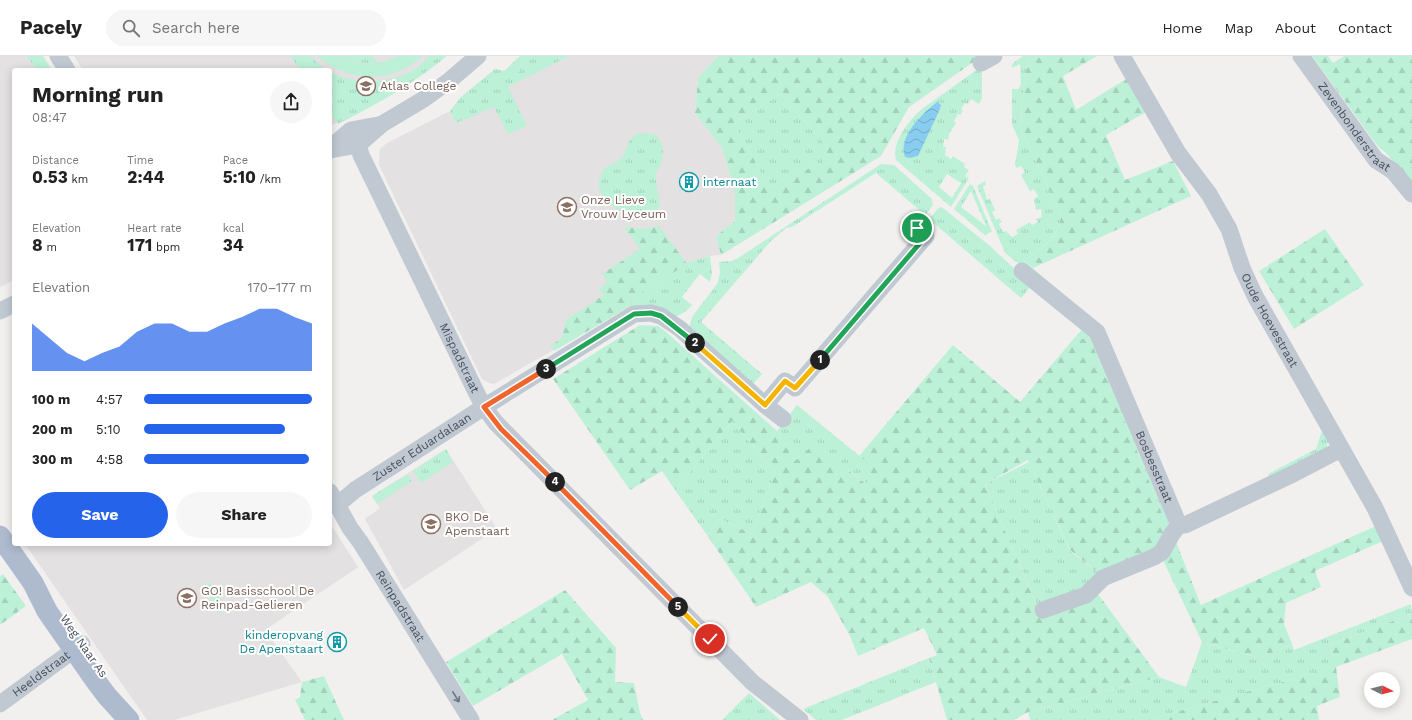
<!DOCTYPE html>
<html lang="en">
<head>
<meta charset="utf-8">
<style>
	:root { --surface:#fff; --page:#f6f6f6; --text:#222; --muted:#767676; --line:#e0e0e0; --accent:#2563eb }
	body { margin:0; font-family:"Work Sans",sans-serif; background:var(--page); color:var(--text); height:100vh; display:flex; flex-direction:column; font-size:15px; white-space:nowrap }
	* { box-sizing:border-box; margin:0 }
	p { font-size:13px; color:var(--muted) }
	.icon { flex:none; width:22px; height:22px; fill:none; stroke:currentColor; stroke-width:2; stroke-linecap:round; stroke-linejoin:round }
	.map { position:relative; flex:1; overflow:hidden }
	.sheet { position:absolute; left:12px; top:12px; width:320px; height:478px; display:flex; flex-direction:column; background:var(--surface); border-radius:4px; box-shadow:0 2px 10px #0003 }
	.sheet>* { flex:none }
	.needle { width:26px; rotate:96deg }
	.tools { position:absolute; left:1364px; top:616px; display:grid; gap:8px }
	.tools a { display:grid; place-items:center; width:36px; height:36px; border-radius:50%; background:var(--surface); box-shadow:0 2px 10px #0003; font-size:20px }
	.pin { position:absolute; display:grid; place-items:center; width:34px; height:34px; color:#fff; margin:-17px; border:2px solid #fff; border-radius:50%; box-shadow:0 1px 4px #0007 }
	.km { position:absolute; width:20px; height:20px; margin:-10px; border-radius:50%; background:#222; color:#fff; font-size:11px; line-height:20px; text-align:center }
	.round { display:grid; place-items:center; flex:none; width:42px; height:42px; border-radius:21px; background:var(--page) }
	.headline { display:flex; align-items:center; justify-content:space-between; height:68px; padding:0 20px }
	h1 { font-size:22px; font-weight:700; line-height:30px }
	.stats { display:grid; grid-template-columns:repeat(3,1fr); gap:6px; height:68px; padding:4px 20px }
	.stats div { display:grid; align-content:center }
	.stats b { font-size:17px; font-weight:700 }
	.stats small { font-size:11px; font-weight:400 }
	.stats p { font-size:11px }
	.chart { height:112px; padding:8px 20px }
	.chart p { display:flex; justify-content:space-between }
	.chart svg { width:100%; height:72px; margin-top:4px; fill:var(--accent); opacity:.7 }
	.primary-button { display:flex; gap:8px; margin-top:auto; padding:8px 20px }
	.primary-button a { flex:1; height:46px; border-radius:24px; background:var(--accent); color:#fff; font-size:16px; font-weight:700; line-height:46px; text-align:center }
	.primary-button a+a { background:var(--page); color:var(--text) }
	ul { padding:0 20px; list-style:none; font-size:13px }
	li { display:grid; grid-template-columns:64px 48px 1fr; align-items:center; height:30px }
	li i { height:10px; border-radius:5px; background:var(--accent) }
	header { display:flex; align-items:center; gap:24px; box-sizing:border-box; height:56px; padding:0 20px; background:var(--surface); border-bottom:1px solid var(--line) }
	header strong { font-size:19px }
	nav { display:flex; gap:22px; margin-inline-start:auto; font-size:14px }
	.search { width:280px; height:36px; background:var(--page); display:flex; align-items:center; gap:10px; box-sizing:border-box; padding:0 14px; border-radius:22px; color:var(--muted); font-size:15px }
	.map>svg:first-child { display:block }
</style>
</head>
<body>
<header>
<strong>Pacely</strong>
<div class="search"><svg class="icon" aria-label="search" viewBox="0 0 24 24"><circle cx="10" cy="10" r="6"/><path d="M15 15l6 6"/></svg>Search here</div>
<nav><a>Home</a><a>Map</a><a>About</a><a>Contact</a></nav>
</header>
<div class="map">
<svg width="1412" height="664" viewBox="0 0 1412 664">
	<defs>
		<pattern id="grass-tufts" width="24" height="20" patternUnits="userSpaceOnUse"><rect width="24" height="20" fill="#bcf1d7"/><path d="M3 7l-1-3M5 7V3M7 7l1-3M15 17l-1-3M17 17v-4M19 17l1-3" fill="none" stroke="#a3d0bb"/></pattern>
		<pattern id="forest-firs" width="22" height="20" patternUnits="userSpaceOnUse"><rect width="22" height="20" fill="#bcf1d7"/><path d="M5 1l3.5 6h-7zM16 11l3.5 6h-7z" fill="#a3d0bb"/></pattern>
		<pattern id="garden-furrows" width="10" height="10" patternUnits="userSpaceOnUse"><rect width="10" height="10" fill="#bcf1d7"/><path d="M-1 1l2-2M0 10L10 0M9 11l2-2" fill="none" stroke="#a3d0bb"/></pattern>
		<pattern id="water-waves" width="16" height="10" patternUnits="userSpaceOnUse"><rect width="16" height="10" fill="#88cdf0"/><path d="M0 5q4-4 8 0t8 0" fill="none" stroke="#71a9c6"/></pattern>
	</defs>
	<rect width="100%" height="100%" fill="#f2f0ef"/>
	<path fill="#e3e1e1" d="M0 0H42L51 14H14V224L0 231Z
		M74 0H443L379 45 330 70V14H83Z
		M532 0H718L698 22 695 57 722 92 735 137V165L716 180 721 199 709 200 622 255 494 328 489 327 482 323 379 109 380 93 387 87 450 55 460 42 495 13 516 18Z
		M446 393 497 473 404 534 365 463 380 452 372 440Z
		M330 467 358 511 265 574 302 626 174 664H147L25 488H330Z"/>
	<path fill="url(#grass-tufts)" fill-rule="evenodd" d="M27 0H43L52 14H37Z
		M291 0H310L323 12 327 14H300Z
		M339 0H373L377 7C363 8 351 6 339 0Z
		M429 0H447C413 28 376 49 338 68L330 57V16C360 31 407 29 429 0Z
		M532 0H567V1L508 31 527 70 508 78 494 51 456 67 450 55 460 42 495 13 516 18Z
		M1023 0H1028L1022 45 1021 74 1061 158C1059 182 1042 192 1024 205L1061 237 1024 212 1005 197 977 130 985 125 986 129 983 130 987 144 990 143 995 154 992 156 996 164 999 162 1002 166 999 168 1003 176 1006 175 1012 181 1018 178 1016 174 1030 166 1032 169 1038 166 1036 163 1042 161 1041 153 1036 154 1034 143 1038 140 1034 133 1030 135 1021 119 1025 116 1021 110 1017 112 1015 109 1019 84 1012 69V33H1018L1021 29 1020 8 1012 12V8Z
		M982 10V42L979 48 971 43 968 48 965 47 961 53 963 55 960 59 958 58 954 65 956 67 950 76 948 84 944 83 943 91H946L945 99 951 103 953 100 965 108 964 111 969 114 965 120 969 122 951 151 896 104C891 87 909 64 922 53ZM947 118 961 127 952 142 939 131Z
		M781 38 828 92 822 107 769 131 734 67Z
		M648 77 656 79C667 94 664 103 655 119L660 148C653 180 602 152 599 130 598 124 602 117 604 112L617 106 624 98 629 85 636 78Z
		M881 108 894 109 932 143 933 149 925 159 876 117 792 171 786 172 770 186 701 266 762 318 751 330 689 272 692 261 717 228 720 217 719 206 731 205 738 202Z
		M970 128 973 130 992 176 988 177 986 180 954 153ZM971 135 986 170 961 151Z
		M940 151 943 152 990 190 1032 229 1021 242 929 163 938 153Z
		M710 200 712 217 710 226 700 218 682 241 692 249 685 256 673 262 623 255 639 238 690 206Z
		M1083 273 1091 280 1170 468 1167 477V470L1129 375 1091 286 1076 280Z
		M797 349 867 406V429L848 414 796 405 777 375Z
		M732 365 775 416 752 478 720 463 707 479 675 434Z
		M1323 372 1329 382 1326 393 1271 423 1268 418 1316 393Z
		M446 393 453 406 421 427 413 415Z
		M1029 406 1070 495 1101 519 1085 537 1038 552 985 428Z
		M408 418 412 425 377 448 372 440Z
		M1411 548 1412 558 1329 589 1336 611 1148 664H1030L1028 656 1159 621 1186 631 1202 586 1260 602 1292 588 1294 594Z
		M929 602 936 626 842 664H816L803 653Z
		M749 637 780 664H722Z"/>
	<path fill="url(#forest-firs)" fill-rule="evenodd" d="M520 0H532L516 18 504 15Z
		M718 0H982L909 51 881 100 721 199 716 180 735 165V137L722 92 695 57 698 22ZM781 38 828 92 821 107 769 131 734 67Z
		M1028 0H1097L1063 20 1076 54 1126 23 1146 56 1106 79 1125 124 1173 105 1191 140 1033 212 1024 205C1042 192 1059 183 1061 158L1021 74 1022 45Z
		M1312 0H1328L1333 7 1344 0H1412V125L1390 101 1376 88Z
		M659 170 687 208 639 238 622 255 554 295 551 290 562 282 566 264 604 239 599 233 608 226 602 218 640 193 624 171 644 173Z
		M1325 173 1364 229 1294 273 1259 215Z
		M640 269 658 270 665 275 777 375 796 405 814 388 867 429V406L859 400 953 289 1020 346 1076 280 1091 286 1129 375 1167 470 1166 481 1160 494 1101 519 1070 494 1028 404 985 428 1040 557 1098 538 1159 621 1028 656 1014 664H947L929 602 937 599 924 572 858 600 850 580 828 541 811 526 756 551 707 479 720 463 752 478 775 416 732 365 675 434 662 415 630 434 553 323Z
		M1378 469 1383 485 1315 515 1321 531 1286 547 1284 568 1292 588 1260 602 1202 586 1163 504 1176 486 1201 549Z
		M3 518 26 550 0 569V520Z
		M565 534 616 592 615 626 634 627 640 657 643 664H552L588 644 562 598 473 650 446 606Z
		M1412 558V583L1336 611 1340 641 1317 650 1319 664H1148L1335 611 1329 589Z
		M324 620 344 664H305L295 644 300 641 302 626Z"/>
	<path fill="url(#garden-furrows)" d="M209 526 227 553 220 557 202 530Z"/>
	<path fill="#bcf1d7" d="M317 0H339L351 5 366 8 383 6 400 0H422C392 29 347 26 317 0Z"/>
	<path fill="url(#water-waves)" d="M937 46 941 49 940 53 918 100 910 102 905 101C897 81 922 58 937 46Z"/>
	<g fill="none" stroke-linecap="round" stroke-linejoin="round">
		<g stroke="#c0c8d2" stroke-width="17">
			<path d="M58 0 67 14"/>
			<path id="s1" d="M1122 0 1178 97 1209 138 1229 173 1242 212 1255 240 1375 452 1412 532"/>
			<path id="s2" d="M1301 0 1376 104 1393 115 1412 138"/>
			<path d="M981 7 994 0"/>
			<path id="s3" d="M358 89 361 99 477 338 484 351 496 367 752 626 800 664"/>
			<path d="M330 92 351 74 378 69"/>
			<path d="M330 94 358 89 382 68 424 43 450 24 478 0"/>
			<path id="s4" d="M1022 215 1097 276 1179 469H1185L1293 418 1341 393"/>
			<path d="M0 255 14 248"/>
			<path d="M765 349 785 325 795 332 926 180 917 172"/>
			<path id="s5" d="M330 436 350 472 361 487 471 664"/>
			<path id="s6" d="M336 447 342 445 355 434 484 351 634 258 651 257 661 260 679 272 765 349 783 363"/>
			<path d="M1043 554 1086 539 1103 522 1154 501 1162 496 1172 478 1179 469"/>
			<path id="s7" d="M0 648 82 588"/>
		</g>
		<path stroke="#aebbcf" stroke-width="21" d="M0 480 33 527 47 555 95 624 107 640 129 664"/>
	</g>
	<defs><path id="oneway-shaft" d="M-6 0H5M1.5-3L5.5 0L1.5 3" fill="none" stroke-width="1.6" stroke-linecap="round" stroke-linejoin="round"/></defs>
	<use stroke="#6b7481" href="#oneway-shaft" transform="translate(456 641) rotate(58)"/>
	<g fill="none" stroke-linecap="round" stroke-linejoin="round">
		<defs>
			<path id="split-1" d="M820 304 926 180 917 172"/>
			<path id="split-2" d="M695 287 765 349 785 325 795 332 820 304"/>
			<path id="split-3" d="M546 313 634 258 651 257 661 260 695 287"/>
			<path id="split-4" d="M546 313 484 351 501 373 555 426"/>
			<path id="split-5" d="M555 426 678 551"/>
			<path id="split-6" d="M678 551 710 583"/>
		</defs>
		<use href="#split-1" stroke="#fff" stroke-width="8"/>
		<use href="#split-2" stroke="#fff" stroke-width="8"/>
		<use href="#split-3" stroke="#fff" stroke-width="8"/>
		<use href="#split-4" stroke="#fff" stroke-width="8"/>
		<use href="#split-5" stroke="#fff" stroke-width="8"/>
		<use href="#split-6" stroke="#fff" stroke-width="8"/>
		<use href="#split-1" stroke="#22a559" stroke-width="5"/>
		<use href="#split-2" stroke="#f5b400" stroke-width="5"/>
		<use href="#split-3" stroke="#22a559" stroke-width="5"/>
		<use href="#split-4" stroke="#f0652b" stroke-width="5"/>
		<use href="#split-5" stroke="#f0652b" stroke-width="5"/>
		<use href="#split-6" stroke="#f5b400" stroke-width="5"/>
	</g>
	<defs>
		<symbol id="school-ring" viewBox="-11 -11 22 22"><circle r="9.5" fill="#fff" stroke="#8d6e63" stroke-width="1.5"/><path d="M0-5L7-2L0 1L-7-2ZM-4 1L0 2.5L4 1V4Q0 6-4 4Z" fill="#8d6e63"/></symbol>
		<symbol id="building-ring" viewBox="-11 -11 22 22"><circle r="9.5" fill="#fff" stroke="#0f9aa8" stroke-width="1.5"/><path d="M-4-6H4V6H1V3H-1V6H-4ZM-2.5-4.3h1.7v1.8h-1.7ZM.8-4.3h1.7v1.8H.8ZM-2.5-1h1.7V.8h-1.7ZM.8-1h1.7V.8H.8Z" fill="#0f9aa8"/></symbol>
	</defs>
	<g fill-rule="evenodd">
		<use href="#school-ring" x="355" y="19" width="22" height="22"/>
		<use href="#building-ring" x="678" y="115" width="22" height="22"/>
		<use href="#school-ring" x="556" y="140" width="22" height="22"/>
		<use href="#school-ring" x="420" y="457" width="22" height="22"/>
		<use href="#school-ring" x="176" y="531" width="22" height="22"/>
		<use href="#building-ring" x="326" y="575" width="22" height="22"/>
	</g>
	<g text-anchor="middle" stroke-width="4" stroke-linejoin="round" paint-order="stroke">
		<g font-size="12" fill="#785e54" stroke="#fff" text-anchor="start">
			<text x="380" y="34">Atlas College</text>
			<text x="581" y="148">Onze Lieve<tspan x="581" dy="14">Vrouw Lyceum</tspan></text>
			<text x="445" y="465">BKO De<tspan x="445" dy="14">Apenstaart</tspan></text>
			<text x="201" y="539">GO! Basisschool De<tspan x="201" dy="14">Reinpad-Gelieren</tspan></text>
		</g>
		<g font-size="12" fill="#47505e" stroke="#fff">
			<text dy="4" stroke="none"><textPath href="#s2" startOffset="89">Zevenbonderstraat</textPath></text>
			<text dy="4" stroke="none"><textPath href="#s1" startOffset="304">Oude Hoevestraat</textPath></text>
			<text dy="4" stroke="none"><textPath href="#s3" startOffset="236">Mispadstraat</textPath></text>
			<text dy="4" stroke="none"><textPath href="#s6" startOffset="103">Zuster Eduardalaan</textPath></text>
			<text dy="4" stroke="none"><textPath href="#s4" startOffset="243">Bosbesstraat</textPath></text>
			<text dy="4" stroke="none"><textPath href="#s5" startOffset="134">Reinpadstraat</textPath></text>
			<text transform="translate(84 590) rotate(55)" y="4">Weg Naar As</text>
			<text dy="4" stroke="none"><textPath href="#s7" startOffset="51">Heeldstraat</textPath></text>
		</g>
		<g font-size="12" fill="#0d838f" stroke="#fff" text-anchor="start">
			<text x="703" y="130">internaat</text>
			<text x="323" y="583" text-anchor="end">kinderopvang<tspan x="323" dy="14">De Apenstaart</tspan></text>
		</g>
	</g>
</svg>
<div class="tools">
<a><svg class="needle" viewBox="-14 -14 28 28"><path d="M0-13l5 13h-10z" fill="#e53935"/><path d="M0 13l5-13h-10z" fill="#767676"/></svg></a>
</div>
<div class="pin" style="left:917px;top:172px;background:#1e9e55"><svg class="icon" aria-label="arrive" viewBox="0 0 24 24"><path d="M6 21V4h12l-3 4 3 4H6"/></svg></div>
<div class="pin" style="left:710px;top:583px;background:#d93025"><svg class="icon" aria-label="check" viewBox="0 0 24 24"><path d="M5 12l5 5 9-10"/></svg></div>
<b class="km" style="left:820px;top:304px">1</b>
<b class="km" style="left:695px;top:287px">2</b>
<b class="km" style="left:546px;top:313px">3</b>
<b class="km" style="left:555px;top:426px">4</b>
<b class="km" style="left:678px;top:551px">5</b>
<section class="sheet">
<div class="headline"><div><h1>Morning run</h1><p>08:47</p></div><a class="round"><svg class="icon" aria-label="share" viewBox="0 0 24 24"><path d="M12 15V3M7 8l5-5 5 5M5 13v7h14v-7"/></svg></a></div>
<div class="stats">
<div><p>Distance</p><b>0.53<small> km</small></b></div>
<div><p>Time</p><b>2:44</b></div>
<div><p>Pace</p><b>5:10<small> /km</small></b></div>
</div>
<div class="stats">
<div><p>Elevation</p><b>8<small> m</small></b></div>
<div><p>Heart rate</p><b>171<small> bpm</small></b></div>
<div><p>kcal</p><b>34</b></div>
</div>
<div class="chart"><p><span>Elevation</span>170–177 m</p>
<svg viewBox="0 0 160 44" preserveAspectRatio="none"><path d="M0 44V15L10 24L20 33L30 38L40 33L50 29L60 20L70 15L80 15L90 20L100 20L110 15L120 11L130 6L140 6L150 11L160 15V44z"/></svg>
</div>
<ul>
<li><b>100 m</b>4:57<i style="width:100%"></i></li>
<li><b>200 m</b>5:10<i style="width:84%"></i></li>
<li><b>300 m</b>4:58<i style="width:98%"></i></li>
</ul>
<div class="primary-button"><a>Save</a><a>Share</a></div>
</section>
</div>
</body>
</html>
